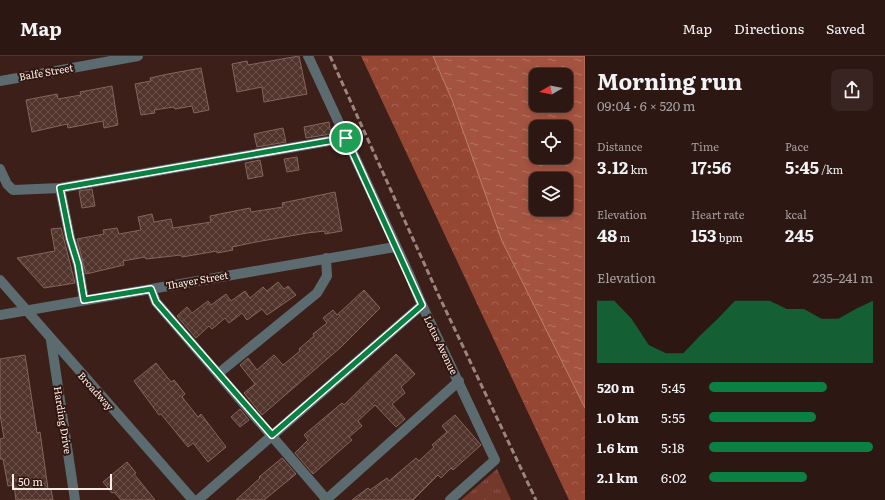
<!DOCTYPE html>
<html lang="en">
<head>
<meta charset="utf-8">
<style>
	:root { --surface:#2c1712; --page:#382420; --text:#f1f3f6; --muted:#a69f9f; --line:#483632; --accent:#0b8043 }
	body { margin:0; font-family:Literata,serif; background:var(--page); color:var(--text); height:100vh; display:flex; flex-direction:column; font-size:15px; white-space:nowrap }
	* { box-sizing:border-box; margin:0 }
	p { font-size:13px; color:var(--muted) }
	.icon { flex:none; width:22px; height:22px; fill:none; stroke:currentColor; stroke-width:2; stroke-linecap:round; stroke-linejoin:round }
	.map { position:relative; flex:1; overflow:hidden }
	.sheet { display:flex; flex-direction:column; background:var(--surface); width:300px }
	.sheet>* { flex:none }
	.needle { width:26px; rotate:260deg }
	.controls { position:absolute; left:529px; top:12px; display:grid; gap:8px }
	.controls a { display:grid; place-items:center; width:44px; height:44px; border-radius:8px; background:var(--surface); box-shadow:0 2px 6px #0003,0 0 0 1px var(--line); font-size:20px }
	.scale { position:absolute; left:12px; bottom:10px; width:100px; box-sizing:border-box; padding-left:4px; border:2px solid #fdede8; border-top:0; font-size:11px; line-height:14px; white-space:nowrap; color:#fdede8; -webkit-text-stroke:3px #30160f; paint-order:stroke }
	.pin { position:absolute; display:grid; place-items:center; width:34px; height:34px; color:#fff; margin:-17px; border:2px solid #fff; border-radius:50%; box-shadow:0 1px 4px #0007 }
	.round { display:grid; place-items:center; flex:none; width:42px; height:42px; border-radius:8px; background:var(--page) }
	.summary { display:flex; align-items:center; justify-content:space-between; height:68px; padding:0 12px }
	h1 { font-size:22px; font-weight:700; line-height:30px }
	.stats { display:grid; grid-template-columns:repeat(3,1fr); gap:6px; height:68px; padding:4px 12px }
	.stats div { display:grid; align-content:center }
	.stats b { font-size:17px; font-weight:700 }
	.stats small { font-size:11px; font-weight:400 }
	.stats p { font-size:11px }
	.chart { height:112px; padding:8px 12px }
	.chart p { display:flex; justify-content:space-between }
	.chart svg { width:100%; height:72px; margin-top:4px; fill:var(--accent); opacity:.7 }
	ul { padding:0 12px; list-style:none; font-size:13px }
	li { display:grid; grid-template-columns:64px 48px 1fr; align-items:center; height:30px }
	li i { height:10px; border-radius:5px; background:var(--accent) }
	header { display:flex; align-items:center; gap:24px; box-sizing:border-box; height:56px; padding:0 20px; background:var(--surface); border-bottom:1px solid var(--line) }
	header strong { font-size:19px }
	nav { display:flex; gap:22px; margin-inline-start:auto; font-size:14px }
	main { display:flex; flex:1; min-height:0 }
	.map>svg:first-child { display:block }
</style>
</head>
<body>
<header>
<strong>Map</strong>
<nav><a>Map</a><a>Directions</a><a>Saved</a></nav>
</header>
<main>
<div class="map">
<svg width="585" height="444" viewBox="0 0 585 444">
	<defs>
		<pattern id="forest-crowns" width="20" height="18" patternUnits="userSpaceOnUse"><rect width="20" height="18" fill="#964733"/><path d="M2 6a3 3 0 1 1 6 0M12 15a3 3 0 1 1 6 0" fill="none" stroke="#a66251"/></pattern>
		<pattern id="park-tufts" width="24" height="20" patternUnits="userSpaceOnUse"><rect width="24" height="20" fill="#74392a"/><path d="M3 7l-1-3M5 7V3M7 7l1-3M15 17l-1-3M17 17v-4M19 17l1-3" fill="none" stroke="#895649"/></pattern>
		<pattern id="water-ripples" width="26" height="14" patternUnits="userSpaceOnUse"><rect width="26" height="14" fill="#a3533f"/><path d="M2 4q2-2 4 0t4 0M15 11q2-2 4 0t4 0" fill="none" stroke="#b57464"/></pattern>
		<pattern id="building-cross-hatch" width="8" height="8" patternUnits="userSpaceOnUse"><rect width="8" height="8" fill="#51342c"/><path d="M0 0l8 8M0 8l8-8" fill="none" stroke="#6b524b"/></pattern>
	</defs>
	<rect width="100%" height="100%" fill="#3b1f18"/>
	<path fill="url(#forest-crowns)" d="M361 0H433L452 44 502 185 585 352V444H569Z"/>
	<path fill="url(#park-tufts)" d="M497 413 511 444H461Z"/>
	<path fill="url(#water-ripples)" stroke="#be8172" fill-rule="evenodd" d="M433 0H585V352L502 185 452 44ZM536 19H566V49H536ZM536 71H566V101H536ZM536 123H566V153H536Z"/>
	<path fill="url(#building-cross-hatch)" stroke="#86655c" d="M299 0 307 38 264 46 262 31 237 36 232 8 247 5 248 9Z
		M201 12 209 54 194 57 192 50 175 53 174 51 154 54 155 57 141 59 135 28 151 25 150 22 168 18Z
		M112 30 118 69 104 72 103 65 68 72 67 68 32 76 26 44 57 38 58 43 81 39 80 36Z
		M329 66 331 78 306 82 304 71Z
		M283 72 286 86 257 91 254 78Z
		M297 101 299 114 287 116 284 103Z
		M260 104 263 120 248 123 245 107Z
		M92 133 95 150 82 152 79 135Z
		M335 136 342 175 325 178V175L307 177 256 186 232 191 233 194 217 197V195L182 201 181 199 146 203 145 201 123 205 124 209 86 218 77 183 104 178 103 174 117 172 119 178 141 174 138 161 152 158 154 166 171 163 173 172 211 166 210 160 250 152 251 156 283 151 282 147Z
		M61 172 75 227 44 232 17 202 55 195 51 173Z
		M278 226 284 233 288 230 296 239 267 259 262 253 247 264 242 257 229 267 225 262 212 273 209 270 196 282 177 260 187 251 192 257 208 245 211 249 226 238 231 245 245 235 250 242 263 231 267 235Z
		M364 234 380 252 341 291 262 359 244 337 255 328 240 309 248 302 257 314 274 299 283 309 300 295 299 293 314 280 313 278 327 267 323 262 333 254 337 259Z
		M396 298 415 318 401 331 405 337 392 348 405 363 396 371 375 349 358 365 362 370 349 381 352 384 313 418 295 397 308 384 304 379 342 347 344 349Z
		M25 299 37 377 40 376 48 433H51L53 444H16L14 429 8 430 3 403H0V383L4 382 0 358V303Z
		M156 307 171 326 174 324 185 338 182 341 198 361 201 358 226 391 208 406 193 387 188 391 161 358 159 359 134 325Z
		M240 353 249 364 240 371 231 361Z
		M455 359 481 389 453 414 451 412 441 422 438 419 413 444H352L368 432 370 434 387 422 389 425 416 402 419 405 434 391 432 389 447 376 442 370Z
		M282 402 296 418 264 444H236L260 422 259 421Z
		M127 406 136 417 134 418 155 444H121L114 436 112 437 103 426Z"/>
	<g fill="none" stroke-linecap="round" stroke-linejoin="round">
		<path stroke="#5b6b6f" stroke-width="10" d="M308 0 409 218 422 249 495 404 450 444
			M0 25 138 0
			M0 113 7 128 13 134 60 132 346 82
			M60 132 70 182 78 208 84 244
			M0 224 193 444
			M151 233 156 246 327 444
			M0 259 395 191
			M51 284 75 444
			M219 317 317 237 327 220 326 202
			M327 443 459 325
			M198 444 422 249"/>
		<path stroke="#9b857f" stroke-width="3" stroke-dasharray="6 3" stroke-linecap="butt" d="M330 0 438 238 536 444"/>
	</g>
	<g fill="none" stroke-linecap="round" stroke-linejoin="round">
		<defs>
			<path id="route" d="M346 82 422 249 272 379 156 246 151 233 84 244 78 208 70 182 60 132Z"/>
		</defs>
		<use href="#route" stroke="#fff" stroke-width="8"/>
		<use href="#route" stroke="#0b8043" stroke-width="5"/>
	</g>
	<g text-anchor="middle" stroke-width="4" stroke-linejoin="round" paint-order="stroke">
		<g font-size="10" fill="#fdede8" stroke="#30160f">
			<text transform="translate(46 16) rotate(-10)" y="4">Balfe Street</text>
			<text transform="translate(197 224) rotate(-10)" y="4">Thayer Street</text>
			<text transform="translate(441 289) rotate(64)" y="4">Lotus Avenue</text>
			<text transform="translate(96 335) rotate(48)" y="4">Broadway</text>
			<text transform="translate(63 364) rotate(81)" y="4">Harding Drive</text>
		</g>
	</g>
</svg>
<div class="controls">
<a><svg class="needle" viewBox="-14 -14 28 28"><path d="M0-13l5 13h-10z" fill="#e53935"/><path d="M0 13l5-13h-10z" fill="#a69f9f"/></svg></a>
<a><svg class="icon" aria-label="locate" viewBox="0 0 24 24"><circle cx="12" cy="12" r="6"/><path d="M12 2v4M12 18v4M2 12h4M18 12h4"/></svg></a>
<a><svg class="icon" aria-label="layers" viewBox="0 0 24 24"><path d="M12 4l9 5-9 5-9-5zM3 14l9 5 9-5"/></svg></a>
</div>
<div class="scale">50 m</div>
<div class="pin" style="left:346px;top:82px;background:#1e9e55"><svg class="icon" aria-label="arrive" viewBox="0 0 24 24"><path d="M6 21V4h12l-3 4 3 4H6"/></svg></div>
</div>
<section class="sheet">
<div class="summary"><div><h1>Morning run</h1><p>09:04 · 6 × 520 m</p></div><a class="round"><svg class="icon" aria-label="share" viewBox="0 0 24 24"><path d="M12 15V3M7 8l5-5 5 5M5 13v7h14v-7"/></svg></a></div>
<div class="stats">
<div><p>Distance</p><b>3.12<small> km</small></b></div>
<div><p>Time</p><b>17:56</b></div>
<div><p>Pace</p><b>5:45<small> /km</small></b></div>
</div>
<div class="stats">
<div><p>Elevation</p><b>48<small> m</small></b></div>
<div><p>Heart rate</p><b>153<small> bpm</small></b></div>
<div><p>kcal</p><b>245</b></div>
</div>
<div class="chart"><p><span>Elevation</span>235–241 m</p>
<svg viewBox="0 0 160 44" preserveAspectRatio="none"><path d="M0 44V6L10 6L20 17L30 33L40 38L50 38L60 27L70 17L80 6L90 6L100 6L110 11L120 11L130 17L140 17L150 11L160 6V44z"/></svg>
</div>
<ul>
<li><b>520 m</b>5:45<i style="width:72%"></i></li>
<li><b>1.0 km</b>5:55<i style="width:65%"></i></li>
<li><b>1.6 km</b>5:18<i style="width:100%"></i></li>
<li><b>2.1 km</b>6:02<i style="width:60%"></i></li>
</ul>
</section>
</main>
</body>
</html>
